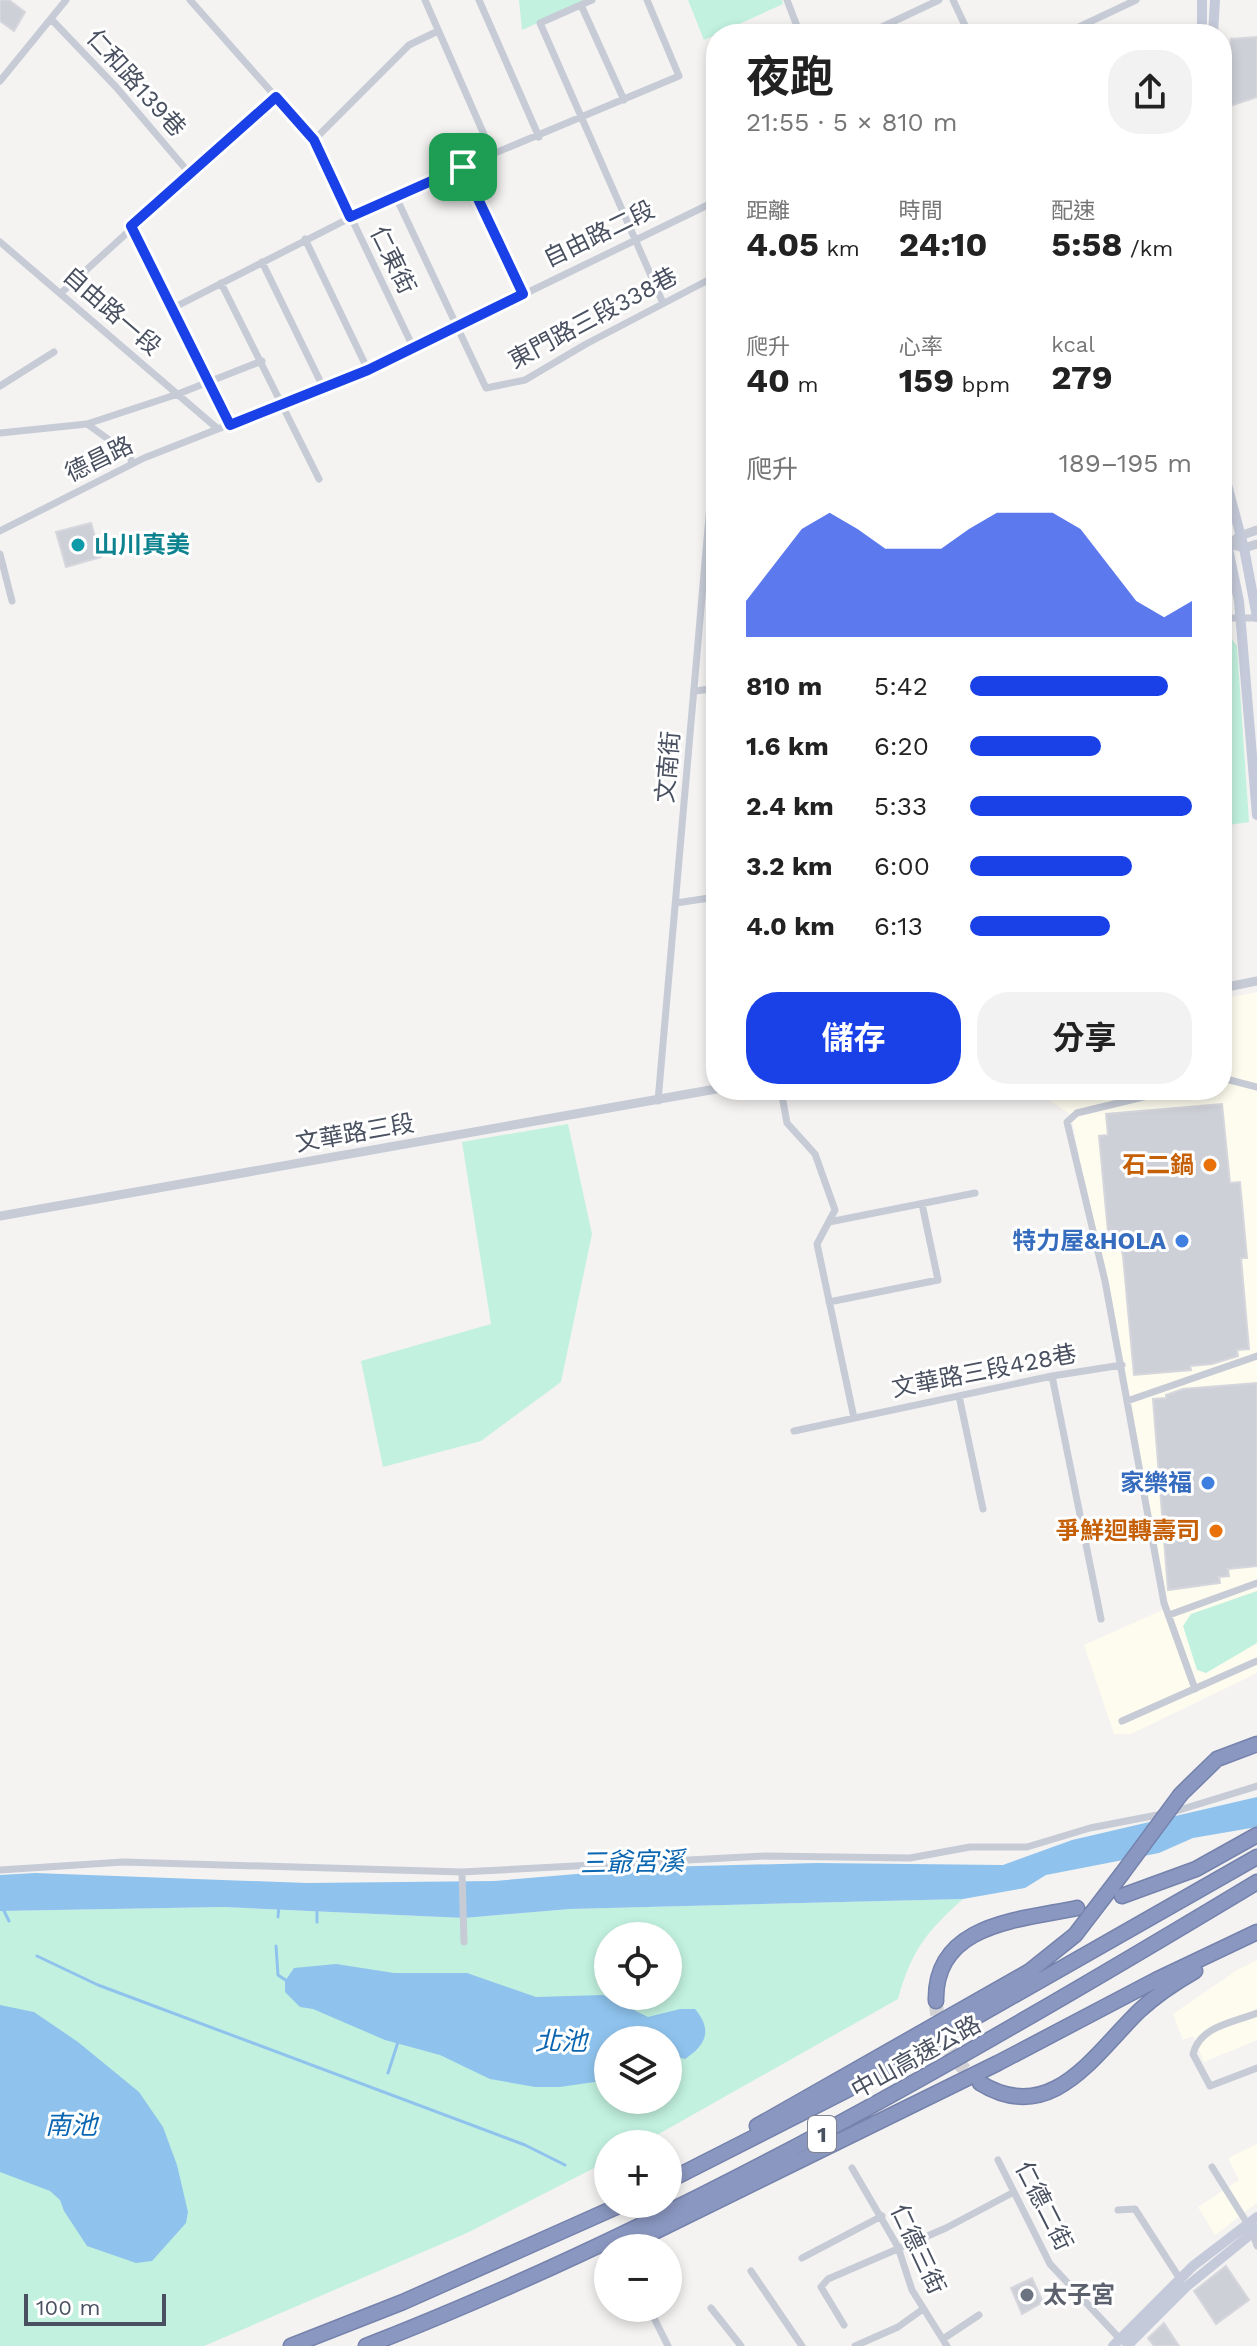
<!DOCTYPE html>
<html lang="zh-TW">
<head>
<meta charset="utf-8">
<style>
	:root { --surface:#fff; --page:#f2f2f2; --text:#222; --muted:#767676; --accent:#1941e7 }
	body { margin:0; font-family:"Work Sans","Noto Sans TC",sans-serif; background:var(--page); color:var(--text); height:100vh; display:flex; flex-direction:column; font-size:30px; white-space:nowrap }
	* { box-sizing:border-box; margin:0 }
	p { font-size:26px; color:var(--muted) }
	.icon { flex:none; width:44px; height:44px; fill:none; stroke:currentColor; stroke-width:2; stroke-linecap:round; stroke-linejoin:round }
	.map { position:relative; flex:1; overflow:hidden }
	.drawer { position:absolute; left:706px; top:24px; width:526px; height:1076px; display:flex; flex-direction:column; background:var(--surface); border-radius:32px; box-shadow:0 4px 12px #0003 }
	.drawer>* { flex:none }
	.fabs { position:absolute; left:594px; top:1922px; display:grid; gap:16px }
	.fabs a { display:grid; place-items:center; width:88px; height:88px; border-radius:50%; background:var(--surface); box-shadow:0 4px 12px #0003; font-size:40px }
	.scale { position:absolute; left:24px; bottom:20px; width:142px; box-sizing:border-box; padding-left:8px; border:4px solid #495060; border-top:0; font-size:22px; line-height:28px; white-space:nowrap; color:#495060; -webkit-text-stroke:6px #fff; paint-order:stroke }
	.pin { position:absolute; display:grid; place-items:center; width:68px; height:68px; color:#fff; margin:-34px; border-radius:16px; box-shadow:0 4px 12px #0006 }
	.round { display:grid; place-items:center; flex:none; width:84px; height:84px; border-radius:32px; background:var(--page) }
	.summary { display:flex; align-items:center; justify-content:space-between; height:136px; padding:0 40px }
	h1 { font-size:44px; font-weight:700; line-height:60px }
	.metrics { display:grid; grid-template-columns:repeat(3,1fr); gap:12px; height:136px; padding:8px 40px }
	.metrics div { display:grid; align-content:center }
	.metrics b { font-size:34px; font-weight:700 }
	.metrics small { font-size:22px; font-weight:400 }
	.metrics p { font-size:22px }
	.chart { height:224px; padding:16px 40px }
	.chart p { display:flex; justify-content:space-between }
	.chart svg { width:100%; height:144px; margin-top:8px; fill:var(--accent); opacity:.7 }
	.button { display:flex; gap:16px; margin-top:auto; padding:16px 40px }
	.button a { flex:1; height:92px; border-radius:32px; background:var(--accent); color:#fff; font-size:32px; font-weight:700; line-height:92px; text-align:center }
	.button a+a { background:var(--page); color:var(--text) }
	ul { padding:0 40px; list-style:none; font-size:26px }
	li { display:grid; grid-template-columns:128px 96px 1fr; align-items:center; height:60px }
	li i { height:20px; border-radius:10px; background:var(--accent) }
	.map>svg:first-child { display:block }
</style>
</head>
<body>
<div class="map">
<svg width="1257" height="2346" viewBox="0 0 1257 2346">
	<rect width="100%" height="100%" fill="#f4f3f2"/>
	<path fill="#fdfcee" d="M1257 992V1673L1131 1734H1114L1084 1645 1167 1608 1071 1115 1045 1097 1043 1090H1222V999Z
		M1257 1960V2040L1204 2062 1193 2036 1183 2040 1173 2014 1237 1970Z
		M1257 2144V2203L1215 2235 1198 2207 1239 2180 1228 2158Z"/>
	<path fill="#c2f1df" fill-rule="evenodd" d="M519 0H589L522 30Z
		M688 0H782L783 4 704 40Z
		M1222 626 1237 646 1249 822 1222 826Z
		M568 1124 592 1234 561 1382 481 1441 383 1467 361 1361 491 1324 462 1142Z
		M1257 1591V1643L1206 1673 1197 1670 1183 1626 1191 1614Z
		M963 1899C927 1931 911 1951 898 1999L641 2144H608V2161L467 2233 204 2346H0V1911L224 1907 464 1918 570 1909ZM608 1936H668V1996H608ZM608 2040H668V2100H608Z"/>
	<path fill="#8fc3ed" d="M1257 1797V1827L1193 1838 1159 1853 1046 1875 1025 1888 963 1899 570 1909 464 1918 224 1907 0 1911V1875L35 1873 307 1883 494 1881 660 1867 817 1863 1003 1865 1072 1840Z
		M336 1964 394 1973H467L536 1997 603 1995 648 2017 680 2009H695C713 2030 706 2045 685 2059L668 2054V2040H608V2080L560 2087H535L490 2079 440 2055 385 2040 313 2009 300 2007 285 1992V1981L294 1968Z
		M0 2005 34 2012 78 2042 139 2092 163 2127 177 2165 188 2212 186 2223 152 2261 136 2263 87 2246 64 2211 60 2200 50 2191 0 2172Z"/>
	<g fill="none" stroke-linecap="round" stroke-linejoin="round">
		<path stroke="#8fc3ed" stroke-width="3" d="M0 1903 9 1921
			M317 1909V1922
			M278 1917 279 1905
			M276 1946 278 1975 287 1981
			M37 1956 98 1985 525 2145 565 2165
			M388 2073 398 2042"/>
	</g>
	<path fill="#ced0d7" stroke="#d6d6dd" stroke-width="2" d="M0 0H9L25 12 14 31 0 21Z
		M1257 37V97L1230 106 1222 103 1231 39Z
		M91 523 101 557 66 567 56 532Z
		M1222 1104 1230 1183 1240 1182 1247 1258H1241L1249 1349 1237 1350 1238 1356 1212 1364 1190 1366 1191 1370 1134 1375 1123 1256 1118 1231 1108 1232 1099 1136 1108 1135 1106 1114Z
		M1257 1383V1566L1228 1569 1229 1576 1219 1577 1220 1583 1168 1590 1153 1399 1166 1398V1395L1183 1389Z
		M1226 2266 1249 2300 1216 2324 1194 2291Z
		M1032 2278 1043 2302 1022 2314 1011 2288Z
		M1164 2323 1179 2346H1154L1148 2338Z"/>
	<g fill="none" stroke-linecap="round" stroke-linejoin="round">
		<path stroke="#d2d2d5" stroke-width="14" stroke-dasharray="14 7" stroke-linecap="butt" d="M936 2001C937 2035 952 2062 979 2082"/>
		<defs>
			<path id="motorway" d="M1181 1794 1217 1759 1257 1744
				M1122 1896 1196 1869 1257 1835
				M936 2001C934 1923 1020 1920 1077 1908
				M980 2083C1051 2127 1094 2055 1139 2011 1156 1995 1174 1983 1195 1971
				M757 2126 1030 1971 1075 1935 1121 1875
				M668 2181 853 2087 1257 1857
				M614 2248 644 2237 998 2063 1156 1980 1257 1932
				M291 2346 403 2302 623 2204
				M366 2346C679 2224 970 2055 1257 1882"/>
		</defs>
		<use href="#motorway" stroke="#7582ac" stroke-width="17"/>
		<path stroke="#c6cbd6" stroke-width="7" d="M190 0 314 140 414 349
			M425 0 493 155
			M479 0 539 137
			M592 0 540 23 663 303
			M787 0 800 34
			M953 0 969 34
			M581 5 624 100
			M52 20 116 87 190 174
			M867 34 939 0
			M1064 34 1136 0
			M0 81 66 0
			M314 140 409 45 438 31
			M463 167 523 294
			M395 195 486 388 525 380 586 344 716 276
			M131 226 230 425
			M305 239 368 370
			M0 242 218 429
			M262 262 324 389
			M221 283 319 479
			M61 293 276 97
			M173 308 395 195 679 76 647 0
			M0 386 54 352
			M87 424 178 394 262 361
			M0 433 87 424 129 454 132 463
			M0 531 144 458 368 370 716 201
			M0 554 12 601
			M1222 618H1257
			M696 691 716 688
			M676 903 716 897
			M1222 1078 1257 1087
			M781 1090 787 1123 815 1154 835 1210 817 1244 854 1418
			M1172 1090 1077 1113 1067 1122 1105 1281 1164 1603 1195 1689
			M658 1101 716 436
			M829 1222 975 1193
			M829 1302 938 1280 922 1204
			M1052 1376 1101 1619
			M959 1396 983 1509
			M1127 1401 1257 1356
			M794 1431 1052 1376 1122 1365
			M1169 1615 1257 1583
			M1122 1721 1257 1661
			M0 1870 123 1862 462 1872 765 1856 910 1858 970 1847H1027L1090 1828 1173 1812 1257 1786
			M462 1872 464 1942
			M1257 2013C1232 2023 1200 2026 1193 2054L1210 2086 1257 2068
			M998 2160 1050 2264 1120 2339
			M1212 2167 1252 2231 1257 2246
			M852 2168 898 2247 912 2290 947 2346
			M1118 2210 1135 2209 1180 2279
			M802 2258 882 2216
			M751 2271 802 2346
			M649 2308 668 2346
			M711 2308 741 2346
			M844 2325 821 2287 828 2279 946 2228 1014 2192
			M943 2339 979 2315
			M855 2346 898 2327 923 2309"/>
		<path stroke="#c6cbd6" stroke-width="9" d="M1229 544 1240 536 1257 530
			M1229 544 1244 548 1257 544
			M1222 988 1257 981
			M0 1216 716 1089"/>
		<path stroke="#c5cada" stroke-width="10" d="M1202 34V0
			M1213 34 1215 0
			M1222 466 1244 548 1257 617
			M1222 520 1239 601 1257 815
			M1113 2346 1193 2266 1257 2217
			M1127 2346 1186 2287 1257 2229"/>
		<use href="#motorway" stroke="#8a97c0" stroke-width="14"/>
		<defs>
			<path id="motorway-bridge" d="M1121 1875 1181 1794"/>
		</defs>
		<use href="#motorway-bridge" stroke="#7582ac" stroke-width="17" stroke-linecap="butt"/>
		<use href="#motorway-bridge" stroke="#8a97c0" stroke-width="14"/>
	</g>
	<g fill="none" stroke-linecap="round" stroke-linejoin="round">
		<defs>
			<path id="route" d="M276 97 314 140 350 217 463 167 523 294 368 370 230 425 131 226Z"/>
		</defs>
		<use href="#route" stroke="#fff" stroke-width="16"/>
		<use href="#route" stroke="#1941e7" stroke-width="10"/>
	</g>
	<circle fill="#0f9aa8" stroke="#fff" stroke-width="3" cx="78" cy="545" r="8"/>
	<g fill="#e8710a" stroke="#fff" stroke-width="3">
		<circle cx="1210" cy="1165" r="8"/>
		<circle cx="1216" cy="1531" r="8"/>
	</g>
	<g fill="#3f7fe0" stroke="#fff" stroke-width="3">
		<circle cx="1182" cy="1241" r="8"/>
		<circle cx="1208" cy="1483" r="8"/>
	</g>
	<circle fill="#6b7280" stroke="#fff" stroke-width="3" cx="1027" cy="2295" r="8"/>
	<g text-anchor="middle" stroke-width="6" stroke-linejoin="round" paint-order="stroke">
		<rect fill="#fff" stroke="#808490" stroke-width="2" x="808" y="2116" width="28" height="36" rx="6"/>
		<g font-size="22" font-weight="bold" fill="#495060">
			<text x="822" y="2142">1</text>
		</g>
		<g font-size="24" fill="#495060" stroke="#fff">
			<text transform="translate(136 83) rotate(48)" y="8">仁和路139巷</text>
			<text transform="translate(599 234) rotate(-26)" y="8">自由路二段</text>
			<text transform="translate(393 260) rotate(64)" y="8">仁東街</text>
			<text transform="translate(112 311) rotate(41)" y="8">自由路一段</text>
			<text transform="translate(593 318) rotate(-28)" y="8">東門路三段338巷</text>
			<text transform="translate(99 459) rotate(-26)" y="8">德昌路</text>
			<text transform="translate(668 767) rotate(-85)" y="8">文南街</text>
			<text transform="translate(355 1133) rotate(-10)" y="8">文華路三段</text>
			<text transform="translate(984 1371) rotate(-11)" y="8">文華路三段428巷</text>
			<text transform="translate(916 2057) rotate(-29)" y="8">中山高速公路</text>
			<text transform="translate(1044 2206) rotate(63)" y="8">仁德二街</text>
			<text transform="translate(918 2249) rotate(65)" y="8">仁德三街</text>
		</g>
		<g font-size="24" font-weight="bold" fill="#0d838f" stroke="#fff" text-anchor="start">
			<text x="94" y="553">山川真美</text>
		</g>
		<g font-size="24" font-weight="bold" fill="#c56008" stroke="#fff" text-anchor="end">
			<text x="1194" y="1173">石二鍋</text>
			<text x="1200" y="1539">爭鮮迴轉壽司</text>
		</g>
		<g font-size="24" font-weight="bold" fill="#366cbe" stroke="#fff" text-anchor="end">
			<text x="1166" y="1249">特力屋&amp;HOLA</text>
			<text x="1192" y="1491">家樂福</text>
		</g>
		<g font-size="24" font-weight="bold" fill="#5b616d" stroke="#fff" text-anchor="start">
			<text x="1043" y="2303">太子宮</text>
		</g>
		<g font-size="26" font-style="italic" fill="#0b66b1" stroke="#fff">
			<text transform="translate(632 1862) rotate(-1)" y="9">三爺宮溪</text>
			<text x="561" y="2050">北池</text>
			<text x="71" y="2134">南池</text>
		</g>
	</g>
</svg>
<div class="fabs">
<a><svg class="icon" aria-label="locate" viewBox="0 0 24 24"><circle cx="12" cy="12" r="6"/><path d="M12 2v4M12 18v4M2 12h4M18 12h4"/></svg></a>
<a><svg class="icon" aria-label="layers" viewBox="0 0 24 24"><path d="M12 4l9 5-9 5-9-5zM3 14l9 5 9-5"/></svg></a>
<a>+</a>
<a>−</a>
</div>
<div class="scale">100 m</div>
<div class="pin" style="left:463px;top:167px;background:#1e9e55"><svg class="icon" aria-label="arrive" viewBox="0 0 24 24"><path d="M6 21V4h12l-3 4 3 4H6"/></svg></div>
<section class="drawer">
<div class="summary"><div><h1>夜跑</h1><p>21:55 · 5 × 810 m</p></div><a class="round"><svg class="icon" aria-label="share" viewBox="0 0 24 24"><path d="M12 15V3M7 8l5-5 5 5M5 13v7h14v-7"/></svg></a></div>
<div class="metrics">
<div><p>距離</p><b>4.05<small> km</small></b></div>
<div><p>時間</p><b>24:10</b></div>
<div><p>配速</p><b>5:58<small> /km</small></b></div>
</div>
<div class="metrics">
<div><p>爬升</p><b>40<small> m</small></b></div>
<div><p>心率</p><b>159<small> bpm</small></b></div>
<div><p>kcal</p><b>279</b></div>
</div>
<div class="chart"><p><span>爬升</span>189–195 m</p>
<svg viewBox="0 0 160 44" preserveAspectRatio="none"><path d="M0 44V33L10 22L20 11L30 6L40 11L50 17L60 17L70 17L80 11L90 6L100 6L110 6L120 11L130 22L140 33L150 38L160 33V44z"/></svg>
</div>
<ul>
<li><b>810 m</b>5:42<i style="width:89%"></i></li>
<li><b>1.6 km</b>6:20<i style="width:59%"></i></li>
<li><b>2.4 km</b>5:33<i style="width:100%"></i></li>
<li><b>3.2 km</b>6:00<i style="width:73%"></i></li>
<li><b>4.0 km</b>6:13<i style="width:63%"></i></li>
</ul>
<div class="button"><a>儲存</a><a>分享</a></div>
</section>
</div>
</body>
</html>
